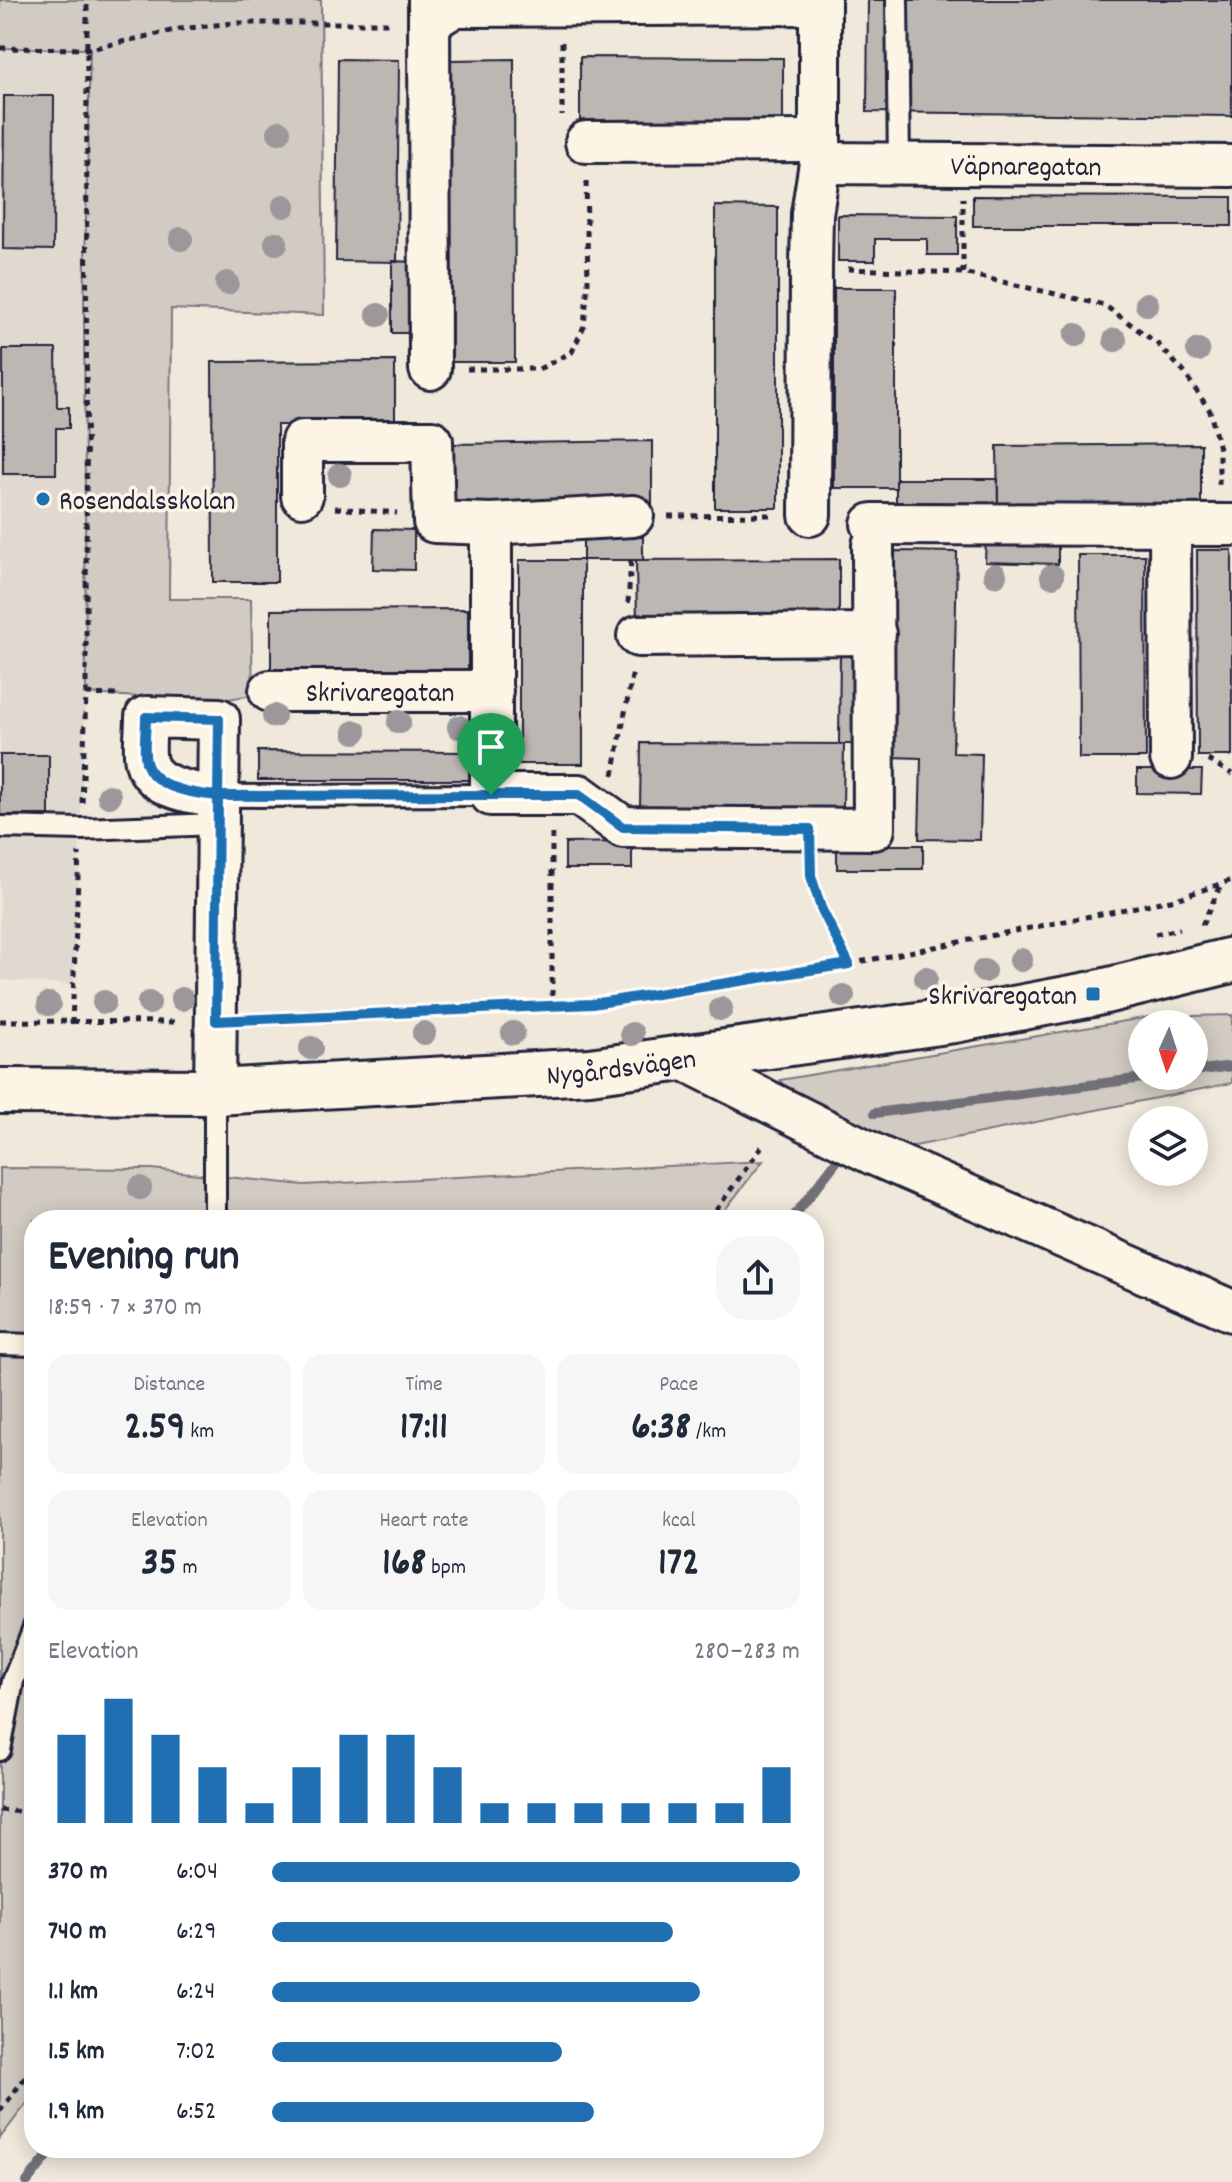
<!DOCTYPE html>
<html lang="en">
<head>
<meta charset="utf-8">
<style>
	:root { --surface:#fff; --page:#f6f6f7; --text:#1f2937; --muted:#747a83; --accent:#1f6fb2 }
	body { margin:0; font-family:Dekko,sans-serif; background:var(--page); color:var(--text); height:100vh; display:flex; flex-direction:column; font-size:30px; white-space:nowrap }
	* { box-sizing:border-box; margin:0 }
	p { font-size:26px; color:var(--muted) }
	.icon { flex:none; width:44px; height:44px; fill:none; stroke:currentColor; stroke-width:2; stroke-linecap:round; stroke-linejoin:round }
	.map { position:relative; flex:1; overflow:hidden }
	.details { position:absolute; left:24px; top:1210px; width:800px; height:948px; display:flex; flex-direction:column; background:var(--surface); border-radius:32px; box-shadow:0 4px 20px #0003 }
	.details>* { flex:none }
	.needle { width:52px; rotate:183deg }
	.tools { position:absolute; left:1128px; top:1010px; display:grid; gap:16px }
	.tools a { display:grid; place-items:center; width:80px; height:80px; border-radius:50%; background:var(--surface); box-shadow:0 4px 20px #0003; font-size:40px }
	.pin { position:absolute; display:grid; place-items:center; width:68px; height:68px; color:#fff; margin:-82px -34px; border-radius:50% 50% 50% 0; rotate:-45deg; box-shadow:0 0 8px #0007 }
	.pin .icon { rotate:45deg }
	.round { display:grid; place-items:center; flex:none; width:84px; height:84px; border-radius:32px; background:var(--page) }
	.headline { display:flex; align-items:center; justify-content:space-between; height:136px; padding:0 24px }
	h1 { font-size:44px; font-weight:800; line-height:60px }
	.stats { display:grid; grid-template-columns:repeat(3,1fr); gap:12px; height:136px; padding:8px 24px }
	.stats div { display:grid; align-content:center; border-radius:20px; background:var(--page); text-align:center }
	.stats b { font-size:40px; font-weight:800 }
	.stats small { font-size:22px; font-weight:400 }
	.stats p { font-size:22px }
	.chart { height:224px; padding:16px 24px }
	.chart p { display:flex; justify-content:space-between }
	.chart svg { width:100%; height:144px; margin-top:8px; stroke:var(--accent); stroke-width:6 }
	ul { padding:0 24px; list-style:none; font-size:26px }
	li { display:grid; grid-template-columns:128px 96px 1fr; align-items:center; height:60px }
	li i { height:20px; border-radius:10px; background:var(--accent) }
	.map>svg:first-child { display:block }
</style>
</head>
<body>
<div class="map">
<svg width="1232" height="2182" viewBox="0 0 1232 2182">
	<rect width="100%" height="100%" fill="#efe8db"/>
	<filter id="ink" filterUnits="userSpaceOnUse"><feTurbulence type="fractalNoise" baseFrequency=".0125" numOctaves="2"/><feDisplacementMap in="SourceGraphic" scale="16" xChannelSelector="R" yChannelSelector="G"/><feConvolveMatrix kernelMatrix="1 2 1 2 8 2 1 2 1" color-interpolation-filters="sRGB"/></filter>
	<g filter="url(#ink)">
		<path fill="#e0d9cf" d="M0 48 90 49 84 305 86 694 74 985 0 980Z"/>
		<path fill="#d1cbc3" stroke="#7a767f" stroke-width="2" fill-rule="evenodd" d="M0 0H321L324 315 171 309 169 599H251L253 695 216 701 86 694 84 305 90 49 0 48Z
			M1232 1015V1083L895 1150 791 1100 780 1080 1149 1017ZM1142 1024H1194V1076H1142Z
			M763 1161 717 1220H34V2094L0 2138V1168L152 1169 304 1185Z"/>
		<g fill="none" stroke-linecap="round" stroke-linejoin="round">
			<path stroke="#716f79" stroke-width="10" d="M1194 1071 1232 1066
				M875 1113 1158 1076
				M791 1220 836 1162
				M27 2182 54 2148"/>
		</g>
		<path fill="#bcb7b3" stroke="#22223b" stroke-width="2" d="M868 0H1232V116L867 112Z
			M580 57 783 58V123H580Z
			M338 59 399 60 397 262 336 261Z
			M514 59 515 362H452L450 60Z
			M4 96H54L53 250 3 249Z
			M973 196 1232 197V226H973Z
			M715 206 778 207V508H715Z
			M838 215 957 216V255H927V239H875V261H838Z
			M392 261 415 262 414 333H392Z
			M834 288H896V488H834Z
			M3 349H56L57 407H69V428H56V474H3Z
			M395 361V425H277V582H213L212 362Z
			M652 441V504L454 506 453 444Z
			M1201 444V508L998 510 997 446Z
			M896 479H998V503L896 502Z
			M374 529 414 530V570L373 569Z
			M986 536 1058 537V564L985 562Z
			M583 537H643V560H583Z
			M1197 550H1232V756H1198Z
			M895 551 957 552 953 753 982 754 980 840 919 839 921 758 891 757Z
			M1078 555H1145L1146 758H1079Z
			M839 559V625L637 626 636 560Z
			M519 560H583V764H519Z
			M468 609V673L271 674V610Z
			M840 650H864L863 744H839Z
			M641 743 844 744 843 808H640Z
			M258 751 477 752V780H258Z
			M0 755H49V815H0Z
			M1137 770H1202L1201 794 1137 793Z
			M632 842V869H565V843Z
			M837 845H923V869H837Z"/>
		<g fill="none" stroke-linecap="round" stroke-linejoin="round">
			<defs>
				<path id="service" d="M897 0 899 163
					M218 796 491 795
					M0 827 81 829 218 824
					M215 1220V1092
					M0 1344 34 1345
					M0 1750 13 1681 34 1627"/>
				<g id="minor">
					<path d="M429 0 430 369"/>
					<path d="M429 22 455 6 820 4"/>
					<path d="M586 142 818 141"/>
					<path id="s1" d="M820 163 1232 166"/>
					<path d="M302 496V441H432L434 522 491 524 633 516"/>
					<path d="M810 515 811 267 812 214 820 163V0"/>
					<path d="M491 524V795H579L623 827 874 829 873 545"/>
					<path d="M872 524 1232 525"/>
					<path d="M1170 525 1171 758"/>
					<path d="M638 636 875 634"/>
					<path id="s2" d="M270 691H492"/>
					<path d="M683 1059 875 1155 1232 1311"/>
					<path d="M215 1092 219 719 146 717C146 731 143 749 146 762 153 789 196 794 218 796"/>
				</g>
				<g id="tertiary">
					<path id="s3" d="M0 1091 215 1092 590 1071 954 1020 1093 994 1232 960"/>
				</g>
			</defs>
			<use href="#service" stroke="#22223b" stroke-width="26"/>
			<use href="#minor" stroke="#22223b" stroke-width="46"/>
			<use href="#tertiary" stroke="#22223b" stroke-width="50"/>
			<path stroke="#22223b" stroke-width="5" stroke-dasharray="6 6" stroke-linecap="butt" d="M562 42V116
				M0 48 90 49 180 29 234 23H393
				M848 269 963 273 1104 305 1158 344 1183 371 1210 411 1219 449V489
				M963 273V198
				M467 369H539L572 352 584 326 588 282 586 178
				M335 508 397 513
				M668 516 774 515
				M628 603 631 560
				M86 694 117 695
				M1208 760 1232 774
				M613 775 633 671
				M82 803 86 694 87 0
				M811 862 821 908 849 964
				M1202 925 1221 885
				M1155 934 1180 929
				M552 1008V829
				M253 1020 592 1004 849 964 1176 899 1232 880
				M0 1021 179 1022
				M72 1024 79 853
				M709 1220 765 1142
				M0 1810 34 1813
				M0 2111 34 2066"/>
			<use href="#service" stroke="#fcf5e5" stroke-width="20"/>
			<use href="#minor" stroke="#fcf5e5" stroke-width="40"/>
			<use href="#tertiary" stroke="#fcf5e5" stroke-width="44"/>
		</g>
		<g fill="#9b979a">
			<circle cx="279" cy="132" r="12"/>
			<circle cx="284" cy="206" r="12"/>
			<circle cx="181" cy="239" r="12"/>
			<circle cx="276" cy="243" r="12"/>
			<circle cx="227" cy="283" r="12"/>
			<circle cx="1147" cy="304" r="12"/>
			<circle cx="378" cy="315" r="12"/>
			<circle cx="1076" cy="335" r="12"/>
			<circle cx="1115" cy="340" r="12"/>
			<circle cx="1198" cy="350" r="12"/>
			<circle cx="340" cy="475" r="12"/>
			<circle cx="995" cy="575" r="12"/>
			<circle cx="1052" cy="576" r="12"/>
			<circle cx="274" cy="716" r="12"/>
			<circle cx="399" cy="722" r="12"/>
			<circle cx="459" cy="727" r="12"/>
			<circle cx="355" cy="732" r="12"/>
			<circle cx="109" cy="796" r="12"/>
			<circle cx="1021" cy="960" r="12"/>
			<circle cx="984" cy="971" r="12"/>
			<circle cx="926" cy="978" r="12"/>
			<circle cx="843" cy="996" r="12"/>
			<circle cx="182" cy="999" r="12"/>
			<circle cx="104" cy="1002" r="12"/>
			<circle cx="149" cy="1003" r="12"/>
			<circle cx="49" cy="1004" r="12"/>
			<circle cx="721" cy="1009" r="12"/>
			<circle cx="424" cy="1033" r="12"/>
			<circle cx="513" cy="1033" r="12"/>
			<circle cx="632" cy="1034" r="12"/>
			<circle cx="311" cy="1048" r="12"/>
			<circle cx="140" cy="1188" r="12"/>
		</g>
	</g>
	<g fill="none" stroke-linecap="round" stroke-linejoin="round" filter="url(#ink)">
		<defs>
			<path id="route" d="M491 795 218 796 219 719 146 717C146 731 143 749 146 762 153 789 196 794 218 796L216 1021 592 1004 849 964 821 908 811 876 810 829 623 827 579 795H491"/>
		</defs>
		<use href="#route" stroke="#fff" stroke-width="16"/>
		<use href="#route" stroke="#1f6fb2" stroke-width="10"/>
	</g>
	<g fill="#1f6fb2" stroke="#fcf5e5" stroke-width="3">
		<circle cx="43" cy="499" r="8"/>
		<rect x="1085" y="986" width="16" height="16" rx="4"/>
	</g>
	<g text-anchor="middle" stroke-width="7" stroke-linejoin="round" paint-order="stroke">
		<g font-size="28" fill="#22223b" stroke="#fcf5e5">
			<text dy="10" stroke="none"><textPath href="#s1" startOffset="206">Väpnaregatan</textPath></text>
			<text dy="10" stroke="none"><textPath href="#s2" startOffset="110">Skrivaregatan</textPath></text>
			<text dy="10" stroke="none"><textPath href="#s3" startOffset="622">Nygårdsvägen</textPath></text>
		</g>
		<g font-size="28" fill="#22223b" stroke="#fcf5e5" text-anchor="start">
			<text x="59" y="509">Rosendalsskolan</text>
			<text x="1077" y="1004" text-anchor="end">Skrivaregatan</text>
		</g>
	</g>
</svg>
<div class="tools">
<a><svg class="needle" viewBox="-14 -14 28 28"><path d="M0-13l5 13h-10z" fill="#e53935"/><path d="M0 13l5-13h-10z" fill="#747a83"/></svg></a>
<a><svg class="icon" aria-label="layers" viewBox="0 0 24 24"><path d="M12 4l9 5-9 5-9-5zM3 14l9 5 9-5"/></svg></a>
</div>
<div class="pin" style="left:491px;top:795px;background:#1e9e55"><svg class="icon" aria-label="arrive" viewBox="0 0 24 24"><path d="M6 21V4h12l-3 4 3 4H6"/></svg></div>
<section class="details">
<div class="headline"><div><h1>Evening run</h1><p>18:59 · 7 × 370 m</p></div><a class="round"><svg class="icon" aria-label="share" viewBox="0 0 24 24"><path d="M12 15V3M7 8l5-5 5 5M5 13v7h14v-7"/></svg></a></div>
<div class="stats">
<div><p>Distance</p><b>2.59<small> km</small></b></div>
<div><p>Time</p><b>17:11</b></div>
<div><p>Pace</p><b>6:38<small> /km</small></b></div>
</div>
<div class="stats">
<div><p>Elevation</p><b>35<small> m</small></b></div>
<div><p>Heart rate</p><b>168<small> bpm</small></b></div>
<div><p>kcal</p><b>172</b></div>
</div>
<div class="chart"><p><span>Elevation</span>280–283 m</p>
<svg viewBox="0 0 160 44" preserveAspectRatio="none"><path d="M5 44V17M15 44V6M25 44V17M35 44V27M45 44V38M55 44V27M65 44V17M75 44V17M85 44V27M95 44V38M105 44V38M115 44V38M125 44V38M135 44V38M145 44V38M155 44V27"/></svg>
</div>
<ul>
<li><b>370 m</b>6:04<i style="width:100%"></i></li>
<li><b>740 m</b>6:29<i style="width:76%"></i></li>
<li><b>1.1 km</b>6:24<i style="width:81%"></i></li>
<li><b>1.5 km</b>7:02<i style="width:55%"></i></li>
<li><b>1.9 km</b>6:52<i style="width:61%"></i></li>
</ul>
</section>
</div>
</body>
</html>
